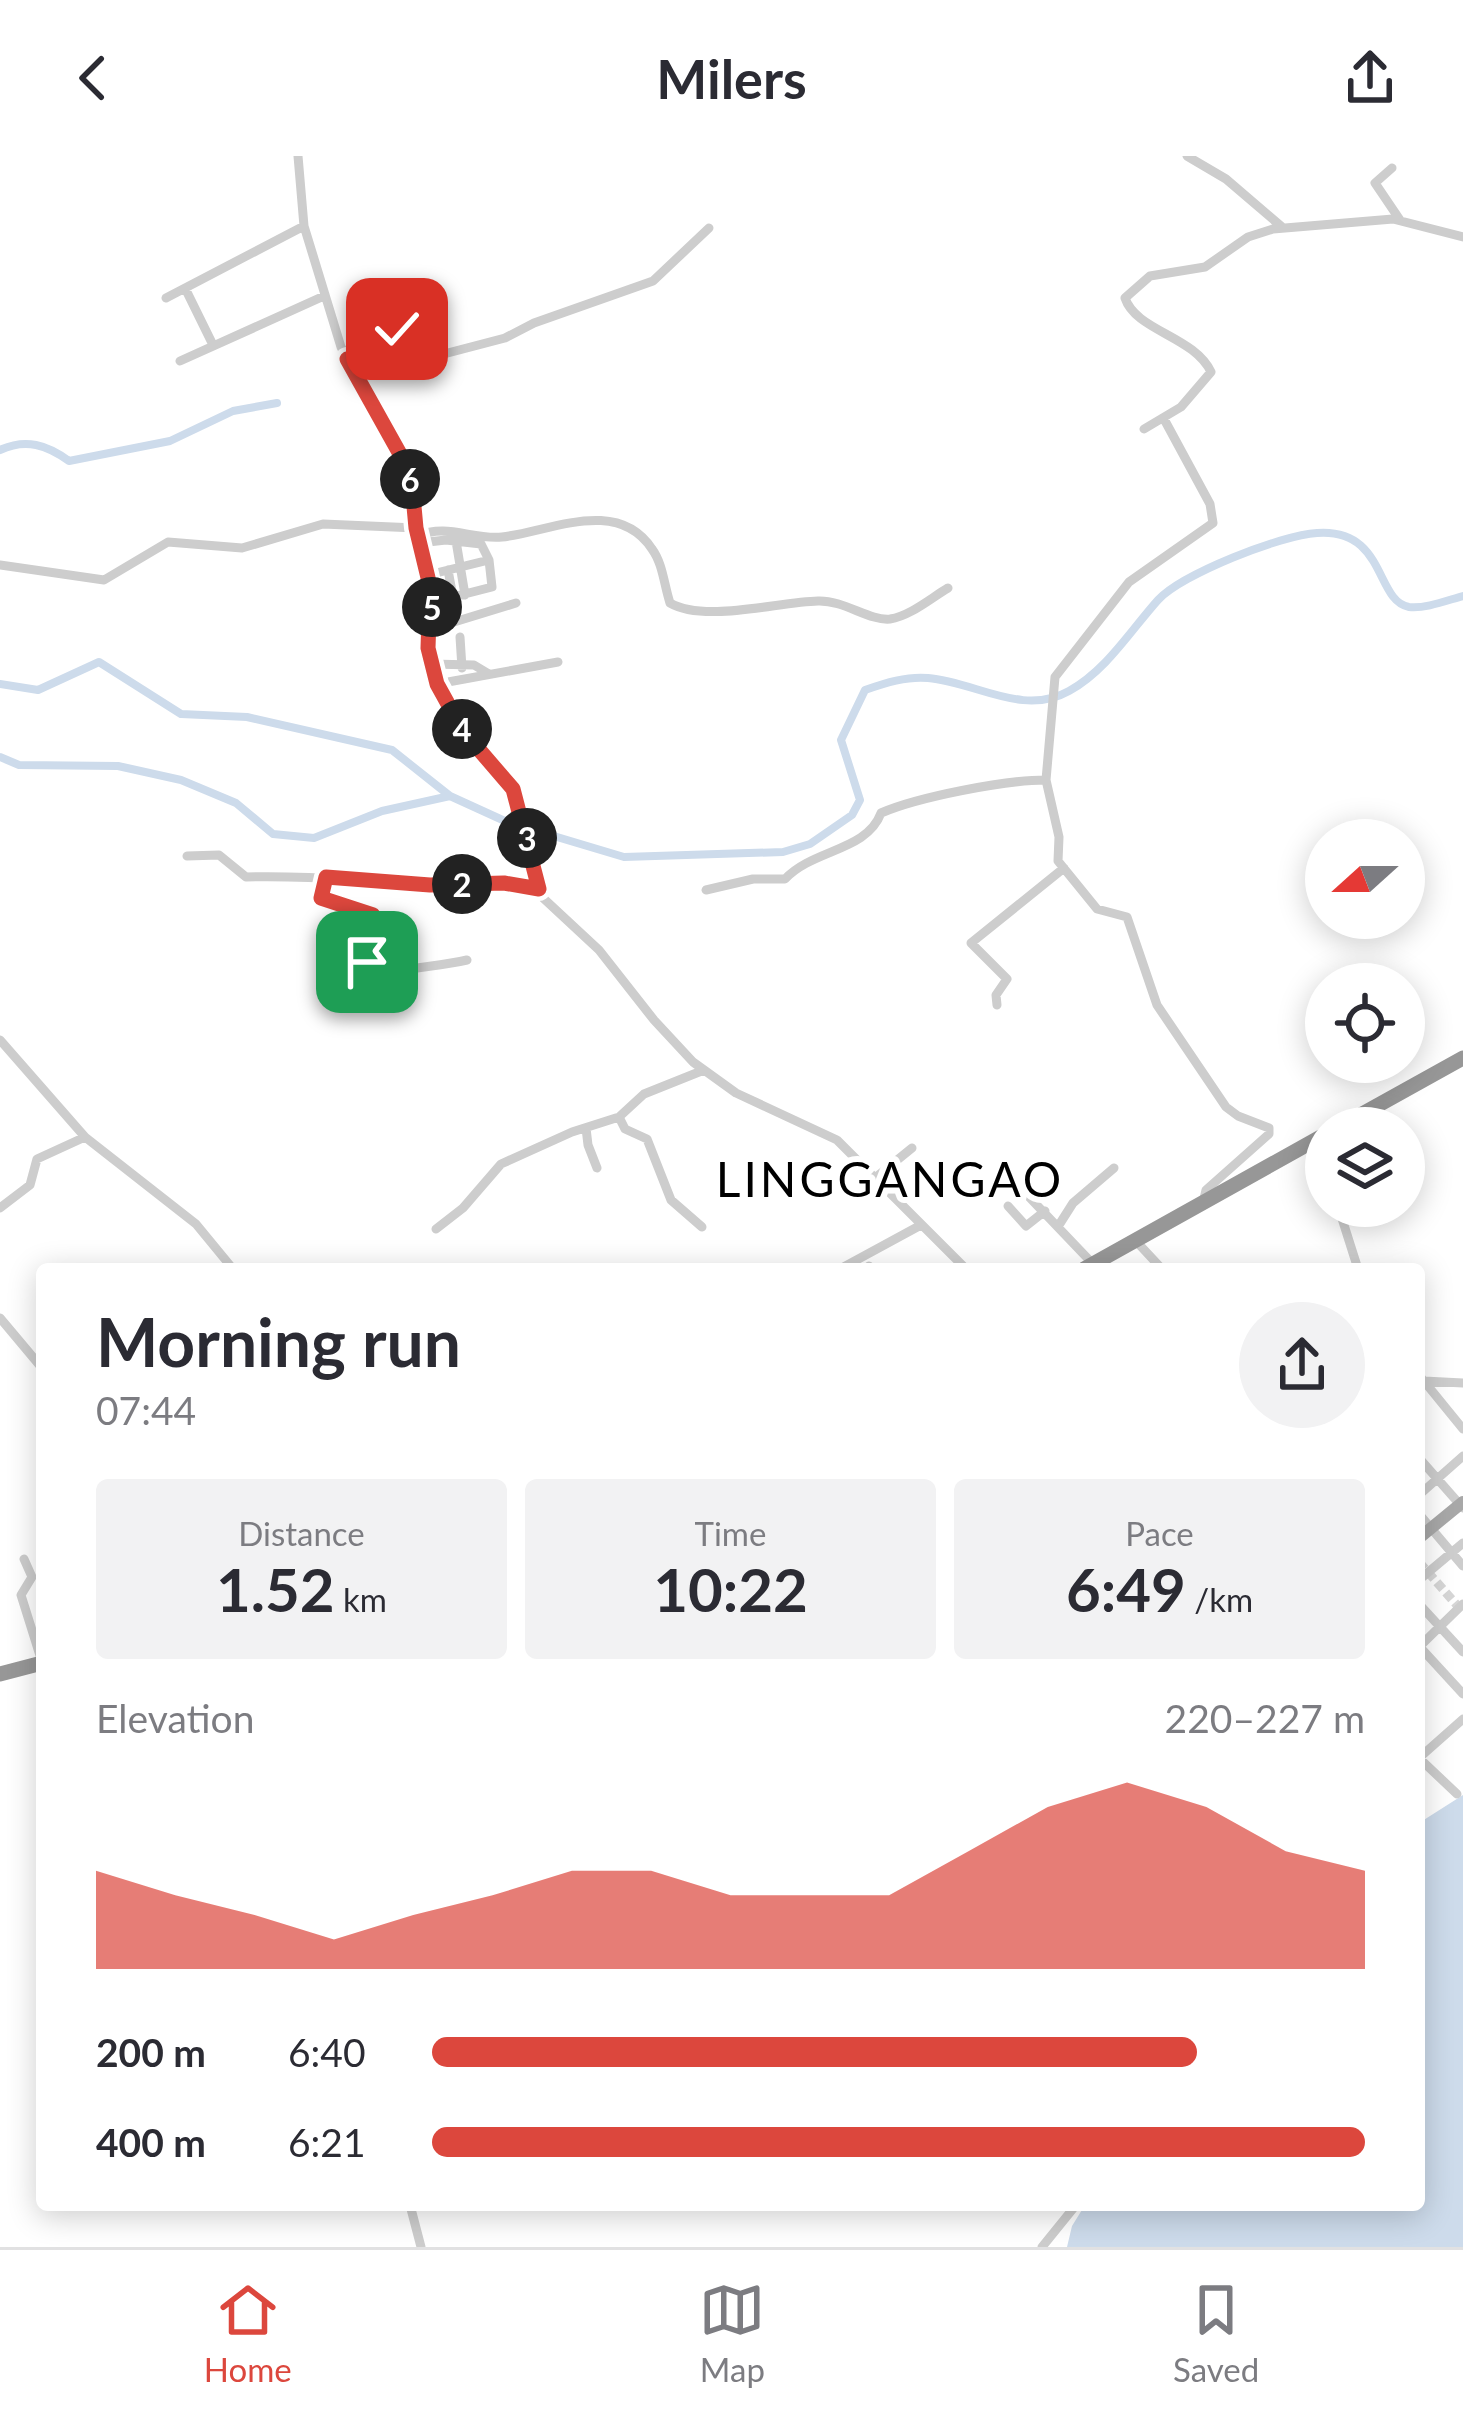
<!DOCTYPE html>
<html lang="en">
<head>
<meta charset="utf-8">
<style>
	:root { --surface:#fff; --page:#f2f2f3; --text:#2b2b33; --muted:#7c7c81; --line:#e1e1e2; --accent:#dc473d }
	body { margin:0; font-family:Lato,sans-serif; background:var(--page); color:var(--text); height:100vh; display:flex; flex-direction:column; font-size:45px; white-space:nowrap }
	* { box-sizing:border-box; margin:0 }
	p { font-size:39px; color:var(--muted) }
	.icon { flex:none; width:66px; height:66px; fill:none; stroke:currentColor; stroke-width:2; stroke-linecap:round; stroke-linejoin:round }
	.map { position:relative; flex:1; overflow:hidden }
	.panel { position:absolute; left:36px; top:1107px; width:1389px; height:948px; display:flex; flex-direction:column; background:var(--surface); border-radius:12px; box-shadow:0 6px 30px #0003 }
	.panel>* { flex:none }
	.needle { width:78px; rotate:249deg }
	.tools { position:absolute; left:1305px; top:663px; display:grid; gap:24px }
	.tools a { display:grid; place-items:center; width:120px; height:120px; border-radius:50%; background:var(--surface); box-shadow:0 6px 30px #0003; font-size:60px }
	.pin { position:absolute; display:grid; place-items:center; width:102px; height:102px; color:#fff; margin:-51px; border-radius:24px; box-shadow:0 6px 18px #0006 }
	.km { position:absolute; width:60px; height:60px; margin:-30px; border-radius:50%; background:#222; color:#fff; font-size:33px; line-height:60px; text-align:center }
	.round { display:grid; place-items:center; flex:none; width:126px; height:126px; border-radius:63px; background:var(--page) }
	.summary { display:flex; align-items:center; justify-content:space-between; height:204px; padding:0 60px }
	h1 { font-size:66px; font-weight:700; line-height:90px }
	.metrics { display:grid; grid-template-columns:repeat(3,1fr); gap:18px; height:204px; padding:12px 60px }
	.metrics div { display:grid; align-content:center; border-radius:12px; background:var(--page); text-align:center }
	.metrics b { font-size:60px; font-weight:700 }
	.metrics small { font-size:33px; font-weight:400 }
	.metrics p { font-size:33px }
	.chart { height:336px; padding:24px 60px }
	.chart p { display:flex; justify-content:space-between }
	.chart svg { width:100%; height:216px; margin-top:12px; fill:var(--accent); opacity:.7 }
	ul { padding:0 60px; list-style:none; font-size:39px }
	li { display:grid; grid-template-columns:192px 144px 1fr; align-items:center; height:90px }
	li i { height:30px; border-radius:15px; background:var(--accent) }
	header { display:flex; justify-content:space-between; align-items:center; height:156px; padding:0 60px; background:var(--surface); font-size:54px; font-weight:700 }
	.menu { display:flex; justify-content:space-around; align-items:center; height:168px; border-top:3px solid var(--line); background:var(--surface); font-size:33px; color:var(--muted) }
	.menu a { display:grid; justify-items:center; gap:6px }
	.menu .on { color:var(--accent) }
	.map>svg:first-child { display:block }
</style>
</head>
<body>
<header><svg class="icon" aria-label="back" viewBox="0 0 24 24"><path d="M15 5l-7 7 7 7"/></svg>Milers<svg class="icon" aria-label="share" viewBox="0 0 24 24"><path d="M12 15V3M7 8l5-5 5 5M5 13v7h14v-7"/></svg></header>
<div class="map">
<svg width="1463" height="2091" viewBox="0 0 1463 2091">
	<rect width="100%" height="100%" fill="#fff"/>
	<path fill="#cddbeb" d="M1463 1639V2091H1067L1072 2070 1085 2049H1419V1667Z"/>
	<g fill="none" stroke-linecap="round" stroke-linejoin="round">
		<path stroke="#cddbeb" stroke-width="8" d="M0 294C26 282 47 289 69 305L170 285 233 255 277 247
			M0 528 38 534 99 506 181 558 247 561 392 594 450 640 507 666 624 701 783 696 810 688 852 659 860 644 841 584 865 534C885 527 907 520 928 522 976 526 1023 561 1069 535 1106 515 1131 474 1158 444 1182 418 1281 379 1317 377 1386 372 1375 445 1409 451 1425 453 1448 444 1463 440
			M0 601 19 609 118 610 181 624 236 647 273 678 314 682 382 655 450 640"/>
		<path stroke="#d6d6d6" stroke-width="9" stroke-dasharray="9 4.5" stroke-linecap="butt" d="M1419 1406 1463 1456"/>
		<path stroke="#cdcdcd" stroke-width="9" d="M298 0 304 70 341 191 400 298 412 330 416 372 430 430 428 492 437 528 463 575 513 633 542 741 599 794 654 864 693 906 736 937 837 984 966 1113
			M1187 0 1226 23 1282 71
			M1392 12 1375 27 1400 64
			M185 132 213 189
			M166 142 304 70
			M347 203 395 190 399 183 394 167
			M180 205 324 140
			M356 221 505 182 534 167 653 125 709 72
			M1164 263 1210 348 1213 367 1129 426 1055 521 1046 624 1059 681 1058 705 1097 753 1127 761 1157 849 1226 951 1238 960 1269 972V978L1206 1034 1203 1047
			M1144 273 1181 251 1211 216C1194 180 1136 175 1125 142L1150 120 1205 111 1248 81 1273 73 1393 63 1463 81
			M418 380C447 367 472 384 502 381 549 376 617 340 652 393 663 408 664 429 670 447 705 467 777 446 818 445 844 444 869 465 890 463 910 460 931 442 948 432
			M456 385 465 439
			M419 387 446 384 481 388 489 404 492 431 453 441 448 414
			M0 409 104 424 168 386 242 392 323 368 416 372
			M428 419 489 404
			M428 474 516 447
			M460 481 462 512
			M431 508 474 509 489 518
			M437 528 558 506
			M187 700 219 699 246 721C307 719 366 726 426 729 465 730 500 726 539 733
			M325 720 321 742 374 761 364 824
			M706 734 753 723H785C813 693 867 695 881 657 918 641 1005 624 1046 624
			M369 780 335 764 370 796
			M378 821 364 837 344 834C378 812 428 813 467 804
			M997 849 996 839 1007 823 971 787 1064 712
			M0 884 85 981 196 1068 233 1113
			M619 961 625 973 647 983 671 1044 702 1071
			M586 972 588 989 597 1012
			M1321 981 1326 1005
			M875 1022 912 992
			M1014 1025 1093 1108
			M1008 1050 1026 1070 1045 1055
			M1338 1050 1358 1113
			M0 1052 30 1029 37 1003 85 981
			M1059 1069 1073 1047 1114 1012
			M436 1073 463 1052 501 1008 572 976 619 961 644 938 704 914
			M1135 1084 1162 1113
			M869 1110 870 1113
			M840 1113 921 1069
			M0 1162 42 1212
			M1419 1219 1463 1273
			M1424 1225 1463 1227
			M1419 1302 1463 1352
			M1419 1339 1463 1300
			M1419 1358 1463 1410
			M24 1403 32 1421 21 1439 42 1506
			M1419 1424 1463 1387
			M1419 1448 1463 1496
			M1419 1490 1463 1538
			M1419 1491 1463 1448
			M1419 1602 1463 1563
			M1419 1602 1457 1638
			M410 2049 421 2091
			M1042 2091 1076 2049"/>
		<path stroke="#a8a8a8" stroke-width="12" d="M1419 1382 1463 1346"/>
		<path stroke="#979797" stroke-width="15" d="M1337 972 1463 902
			M1084 1113 1326 978
			M0 1518 42 1507"/>
	</g>
	<g fill="none" stroke-linecap="round" stroke-linejoin="round">
		<defs>
			<path id="route" d="M367 806 373 759 321 742 326 721 430 729 504 727 539 733 513 633 463 575 437 528 428 492 430 430 416 372 412 329 400 298 347 203 395 190 399 184 397 173"/>
		</defs>
		<use href="#route" stroke="#fff" stroke-width="24"/>
		<use href="#route" stroke="#dc473d" stroke-width="15"/>
	</g>
	<g text-anchor="middle" stroke-width="12" stroke-linejoin="round" paint-order="stroke">
		<g font-size="48" letter-spacing="3" fill="#000" stroke="#fff">
			<text x="890" y="1041">LINGGANGAO</text>
		</g>
	</g>
</svg>
<div class="tools">
<a><svg class="needle" viewBox="-14 -14 28 28"><path d="M0-13l5 13h-10z" fill="#e53935"/><path d="M0 13l5-13h-10z" fill="#7c7c81"/></svg></a>
<a><svg class="icon" aria-label="locate" viewBox="0 0 24 24"><circle cx="12" cy="12" r="6"/><path d="M12 2v4M12 18v4M2 12h4M18 12h4"/></svg></a>
<a><svg class="icon" aria-label="layers" viewBox="0 0 24 24"><path d="M12 4l9 5-9 5-9-5zM3 14l9 5 9-5"/></svg></a>
</div>
<div class="pin" style="left:367px;top:806px;background:#1e9e55"><svg class="icon" aria-label="arrive" viewBox="0 0 24 24"><path d="M6 21V4h12l-3 4 3 4H6"/></svg></div>
<div class="pin" style="left:397px;top:173px;background:#d93025"><svg class="icon" aria-label="check" viewBox="0 0 24 24"><path d="M5 12l5 5 9-10"/></svg></div>
<b class="km" style="left:462px;top:728px">2</b>
<b class="km" style="left:527px;top:682px">3</b>
<b class="km" style="left:462px;top:573px">4</b>
<b class="km" style="left:432px;top:451px">5</b>
<b class="km" style="left:410px;top:323px">6</b>
<section class="panel">
<div class="summary"><div><h1>Morning run</h1><p>07:44</p></div><a class="round"><svg class="icon" aria-label="share" viewBox="0 0 24 24"><path d="M12 15V3M7 8l5-5 5 5M5 13v7h14v-7"/></svg></a></div>
<div class="metrics">
<div><p>Distance</p><b>1.52<small> km</small></b></div>
<div><p>Time</p><b>10:22</b></div>
<div><p>Pace</p><b>6:49<small> /km</small></b></div>
</div>
<div class="chart"><p><span>Elevation</span>220–227 m</p>
<svg viewBox="0 0 160 44" preserveAspectRatio="none"><path d="M0 44V24L10 29L20 33L30 38L40 33L50 29L60 24L70 24L80 29L90 29L100 29L110 20L120 11L130 6L140 11L150 20L160 24V44z"/></svg>
</div>
<ul>
<li><b>200 m</b>6:40<i style="width:82%"></i></li>
<li><b>400 m</b>6:21<i style="width:100%"></i></li>
</ul>
</section>
</div>
<nav class="menu">
<a class="on"><svg class="icon" aria-label="home" viewBox="0 0 24 24"><path d="M3 11l9-7 9 7M6 9v11h12V9"/></svg>Home</a>
<a><svg class="icon" aria-label="map" viewBox="0 0 24 24"><path d="M3 6l6-2 6 2 6-2v14l-6 2-6-2-6 2zM9 4v14M15 6v14"/></svg>Map</a>
<a><svg class="icon" aria-label="saved" viewBox="0 0 24 24"><path d="M7 4h10v16l-5-4-5 4z"/></svg>Saved</a>
</nav>
</body>
</html>
